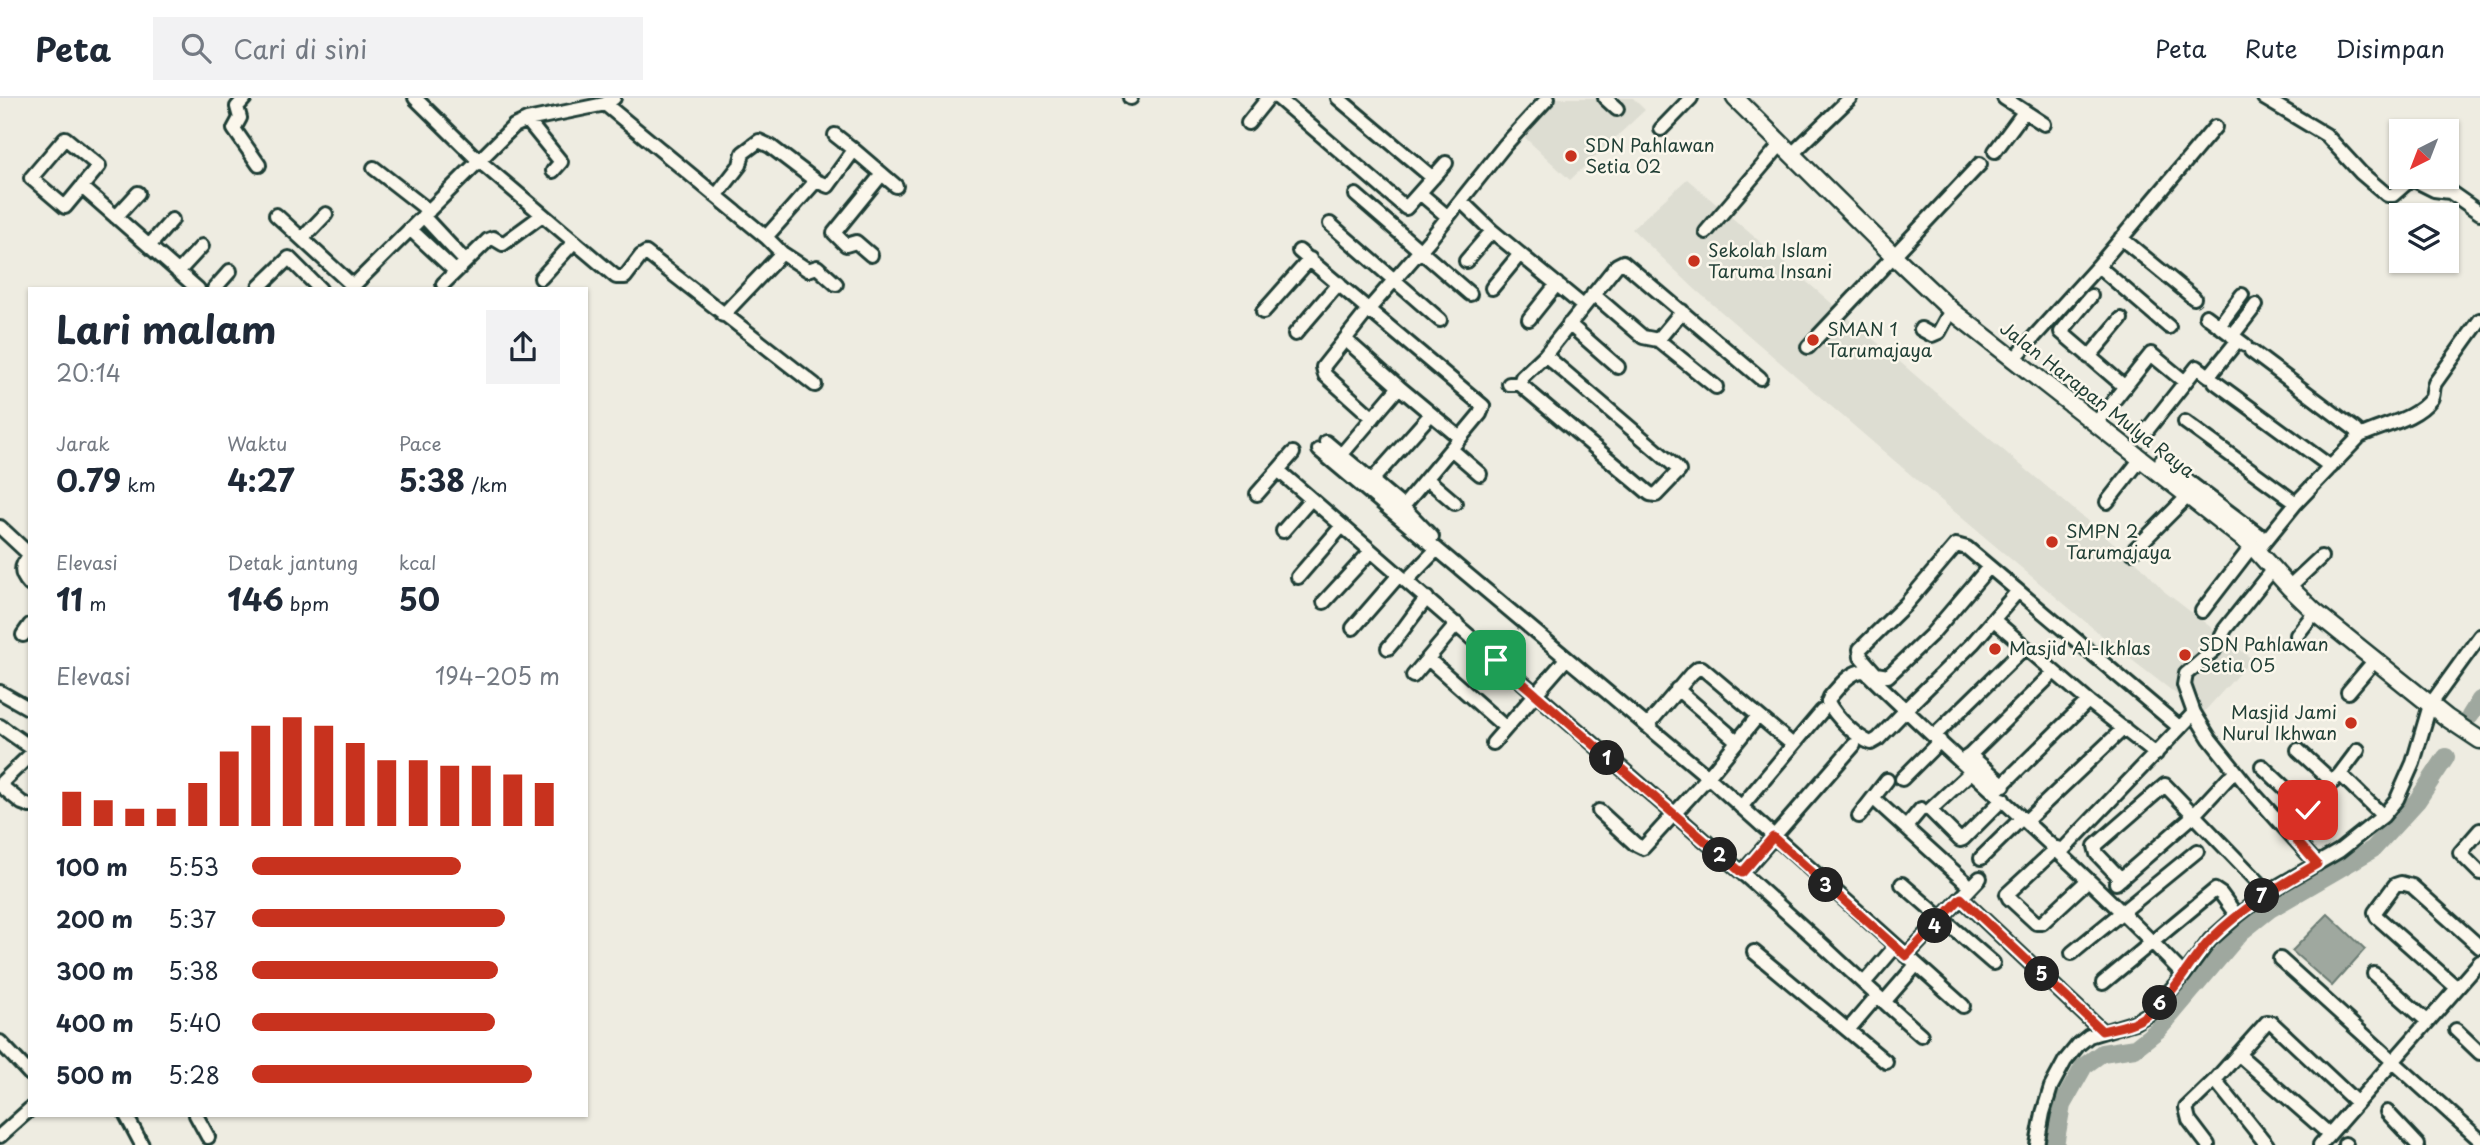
<!DOCTYPE html>
<html lang="id">
<head>
<meta charset="utf-8">
<style>
	:root { --surface:#fff; --page:#f2f2f3; --text:#1f2937; --muted:#747a83; --line:#e0e1e3; --accent:#c8321e }
	body { margin:0; font-family:"Playpen Sans",sans-serif; background:var(--page); color:var(--text); height:100vh; display:flex; flex-direction:column; font-size:26px; white-space:nowrap }
	* { box-sizing:border-box; margin:0 }
	p { font-size:23px; color:var(--muted) }
	.icon { flex:none; width:38px; height:38px; fill:none; stroke:currentColor; stroke-width:2; stroke-linecap:round; stroke-linejoin:round }
	.map { position:relative; flex:1; overflow:hidden }
	.panel { position:absolute; left:28px; top:189px; width:560px; height:830px; display:flex; flex-direction:column; background:var(--surface); border-radius:0px; box-shadow:0 2px 5px #0004 }
	.panel>* { flex:none }
	.needle { width:46px; rotate:222deg }
	.tools { position:absolute; left:2389px; top:21px; display:grid; gap:14px }
	.tools a { display:grid; place-items:center; width:70px; height:70px; border-radius:0px; background:var(--surface); box-shadow:0 2px 5px #0004; font-size:35px }
	.pin { position:absolute; display:grid; place-items:center; width:60px; height:60px; color:#fff; margin:-30px; border-radius:14px; box-shadow:0 4px 10px #0006 }
	.km { position:absolute; width:35px; height:35px; margin:-18px; border-radius:50%; background:#222; color:#fff; font-size:19px; line-height:35px; text-align:center }
	.round { display:grid; place-items:center; flex:none; width:74px; height:74px; border-radius:0px; background:var(--page) }
	.summary { display:flex; align-items:center; justify-content:space-between; height:119px; padding:0 28px }
	h1 { font-size:38px; font-weight:700; line-height:52px }
	.metrics { display:grid; grid-template-columns:repeat(3,1fr); gap:10px; height:119px; padding:7px 28px }
	.metrics div { display:grid; align-content:center }
	.metrics b { font-size:30px; font-weight:700 }
	.metrics small { font-size:19px; font-weight:400 }
	.metrics p { font-size:19px }
	.chart { height:196px; padding:14px 28px }
	.chart p { display:flex; justify-content:space-between }
	.chart svg { width:100%; height:126px; margin-top:7px; stroke:var(--accent); stroke-width:6 }
	ul { padding:0 28px; list-style:none; font-size:23px }
	li { display:grid; grid-template-columns:112px 84px 1fr; align-items:center; height:52px }
	li i { height:18px; border-radius:9px; background:var(--accent) }
	header { display:flex; align-items:center; gap:42px; box-sizing:border-box; height:98px; padding:0 35px; background:var(--surface); border-bottom:2px solid var(--line) }
	header strong { font-size:33px }
	nav { display:flex; gap:38px; margin-inline-start:auto; font-size:24px }
	.search { width:490px; height:63px; background:var(--page); display:flex; align-items:center; gap:18px; box-sizing:border-box; padding:0 24px; border-radius:0px; color:var(--muted); font-size:26px }
	.map>svg:first-child { display:block }
</style>
</head>
<body>
<header>
<strong>Peta</strong>
<div class="search"><svg class="icon" aria-label="search" viewBox="0 0 24 24"><circle cx="10" cy="10" r="6"/><path d="M15 15l6 6"/></svg>Cari di sini</div>
<nav><a>Peta</a><a>Rute</a><a>Disimpan</a></nav>
</header>
<div class="map">
<svg width="2480" height="1047" viewBox="0 0 2480 1047">
	<rect width="100%" height="100%" fill="#eeece1"/>
	<filter id="ink" filterUnits="userSpaceOnUse"><feTurbulence type="fractalNoise" baseFrequency=".0143" numOctaves="2"/><feDisplacementMap in="SourceGraphic" scale="14" xChannelSelector="R" yChannelSelector="G"/><feConvolveMatrix kernelMatrix="1 2 1 2 8 2 1 2 1" color-interpolation-filters="sRGB"/></filter>
	<g filter="url(#ink)">
		<path fill="#ddddd2" d="M1552 0H1633L1645 12 1570 82 1519 34Z
			M1687 81 1965 320 2141 468 2165 494 2252 561 2202 616 2119 552 1918 383 1696 192 1632 131Z"/>
		<path fill="#9fa89f" stroke="#6c7d74" stroke-width="2" d="M2328 816 2365 851 2332 888 2292 853Z"/>
		<g fill="none" stroke-linecap="round" stroke-linejoin="round">
			<path stroke="#9fa89f" stroke-width="18" d="M2470 618 2480 602
				M2055 1047 2062 1007 2084 968 2102 955 2135 950 2159 931 2241 834 2270 811 2373 751 2417 703 2446 659"/>
			<defs>
				<path id="street" d="M245 0 237 9 240 20 234 31 259 67
					M415 0 478 62 616 179H625L641 158 646 155 815 287
					M1130 0H1131
					M1278 0 1406 110 1446 65
					M1338 0 1433 80
					M1605 0 1617 11
					M2004 0 2044 26
					M2264 0 2326 37 2361 75 2387 97H2393L2410 82H2414L2434 92 2450 94 2480 115
					M605 6 766 139 782 155 808 172 817 169 836 186
					M527 22 561 64 553 73
					M1248 25 1268 0
					M1661 31 1691 0
					M835 37 854 52
					M65 40 99 68 65 109 31 80Z
					M1995 53 2024 14
					M1791 57 1850 0
					M374 70 429 113
					M816 83 828 88 854 52 896 88
					M82 89 198 191
					M1421 96 1448 119
					M1356 97 1470 196
					M716 98 740 67 743 55 759 43 770 48 816 83 766 139
					M1461 103 1492 133 1583 208
					M276 117 353 188
					M423 118 465 163
					M116 119 138 95
					M1330 126 1440 222
					M410 131 455 173
					M1706 134 1781 46
					M2121 140 2194 200
					M302 141 326 116
					M149 148 172 122
					M1299 153 1483 308 1480 316 1396 417
					M871 157 856 144 846 147 834 135 882 76
					M1466 163 1492 133
					M2098 168 2169 229
					M178 174 202 148
					M541 180 574 144
					M443 186 488 142 493 140 503 146 541 118
					M259 189 289 160 320 191
					M1492 190 1520 156
					M214 191 230 173
					M350 191 514 28 527 22 605 6 614 0
					M1593 196 1643 239 1658 242 1716 289
					M2091 198 2061 234 2125 289
					M1263 214 1310 161
					M723 217 782 155
					M2206 218 2245 247
					M1529 221 1557 186
					M1569 226 1618 269
					M2219 228 2242 197
					M1921 231 1932 237 1939 234 1951 212
					M1295 236 1339 185
					M2232 238 2256 207
					M1346 242 1399 289 1460 340
					M1658 242 1682 213
					M1808 249 1980 66
					M2251 253 2356 332 2360 338 2296 405 2257 453
					M2089 259 2121 221
					M2013 262 2098 168 2215 29
					M2215 284 2331 369
					M1509 286H1520L1529 294 1650 396 1656 397 1679 373 1676 369 1545 257
					M1520 286 1522 279 1545 257 1617 167 1623 164 1760 280
					M1373 320 1325 277 1323 269 1369 211 1431 140 1505 47 1548 0
					M2185 324 2296 405
					M2095 326 2151 256 2185 284
					M2148 331 2197 269 2209 278 2238 242
					M2360 338C2382 327 2415 322 2431 301 2434 297 2432 291 2435 285L2480 222
					M1326 344 1402 408 1432 439
					M1451 351 1480 376
					M1319 352 1708 679 1963 908
					M1336 363 1399 289
					M2161 363 2266 442
					M1278 372C1433 505 1586 641 1741 774 1802 827 1861 884 1921 937
					M1427 381 1455 405
					M1366 389 1431 316
					M1257 396 1293 355
					M2107 404 2140 362
					M0 429 30 457
					M1283 433 1311 401
					M2132 454 2188 398
					M30 457C20 468 19 475 30 487
					M1989 469 1931 537 1888 578 1876 576 1861 559 1860 551 1905 507 1956 447 1967 450 2018 493
					M2273 471 2225 531 2214 552 2186 576 2184 587 2194 615 2210 641 2254 696 2317 766
					M1298 479 1342 428
					M1406 483 1437 451
					M2289 489 2321 459
					M1324 504 1371 453
					M2202 513 2252 448
					M1994 522 2088 603 2156 656
					M1353 530 1399 477
					M23 537 30 527
					M2297 537 2315 514
					M1388 550C1403 534 1413 516 1427 500
					M1428 561 1506 630
					M1413 578 1457 526
					M1677 591 1737 643
					M0 594 30 611
					M2348 594 2376 561
					M0 628 30 649
					M1647 628 1691 576 1698 570H1702L1793 647
					M2179 629 2018 493 1973 545 1909 608 1905 613 1878 641 1871 645C1856 639 1836 619 1828 604L1830 599C1839 589 1851 572 1865 573 1970 676 2083 771 2184 877
					M1934 638 2024 550
					M1493 645 1566 561
					M2298 652 2333 684
					M1970 657 2004 687
					M1961 663 1970 657 2054 574
					M2262 668 2308 712
					M1972 673 1930 712 1960 742 1963 741 2003 701
					M2340 676 2383 718
					M1902 681 1940 643
					M0 686 30 657
					M0 687 22 705 30 708
					M1995 694 2088 603
					M1873 700 1971 789
					M1741 709 1822 613
					M1599 713 1635 746 1643 750 1708 679 1758 618
					M1859 718 1887 682
					M2026 723 2124 630
					M1906 729 1921 711
					M2288 732 2340 676 2358 652
					M2480 732 2460 755 2480 775
					M2057 750 2007 796 2009 800 2036 825H2042L2087 783
					M2061 754 2194 615
					M1981 760 2022 720
					M1742 775 1854 647
					M2121 781 2097 756 2095 748 2165 687 2268 794
					M2116 785 2192 719 2229 679
					M1902 786 1993 865
					M1961 800 2102 933
					M1754 854 1886 964
					M2072 855 2197 753
					M1906 858 1980 780
					M2280 861 2480 1042
					M2374 876 2427 923
					M1864 885 1895 849
					M2103 885 2215 792 2221 796 2237 818
					M2457 890 2377 819 2375 814 2395 787 2401 785 2412 788 2480 849
					M1884 904 1916 867
					M1848 932 1877 898
					M2456 932 2480 955
					M0 944 30 976
					M2238 956 2329 1036
					M2215 982 2267 1047
					M2387 1014 2418 1047
					M126 1017 142 1047
					M196 1017 208 1039
					M0 1038 30 1011
					M2345 1046 2346 1047
					M2037 1047 2043 1015 2051 989 2065 963 2078 947 2089 938 2135 924 2150 915 2184 877 2210 842 2237 818 2268 794 2339 753 2383 718 2397 701 2413 665 2430 607 2480 538
					M2208 1047 2189 1022 2186 1010 2215 982 2267 924 2272 925 2357 1005
					M2320 1047 2480 864"/>
				<path id="secondary" d="M1735 0 1895 159 1951 212 2252 448 2289 489 2315 514 2447 620 2480 642"/>
			</defs>
			<use href="#street" stroke="#1f3d34" stroke-width="18"/>
			<use href="#secondary" stroke="#1f3d34" stroke-width="21"/>
			<use href="#street" stroke="#fbf7ec" stroke-width="12"/>
			<use href="#secondary" stroke="#fbf7ec" stroke-width="16"/>
		</g>
	</g>
	<g fill="none" stroke-linecap="round" stroke-linejoin="round" filter="url(#ink)">
		<defs>
			<path id="route" d="M1496 562 1742 775 1773 739 1906 858 1961 800 2102 933C2114 930 2128 928 2139 922 2171 905 2186 867 2211 841 2242 810 2279 788 2317 766L2287 732 2308 712"/>
		</defs>
		<use href="#route" stroke="#fff" stroke-width="14"/>
		<use href="#route" stroke="#c8321e" stroke-width="9"/>
	</g>
	<g fill="#c8321e" stroke="#fbf7ec" stroke-width="2.5">
		<circle cx="1571" cy="58" r="7"/>
		<circle cx="1694" cy="163" r="7"/>
		<circle cx="1813" cy="242" r="7"/>
		<circle cx="2052" cy="444" r="7"/>
		<circle cx="1995" cy="551" r="7"/>
		<circle cx="2185" cy="557" r="7"/>
		<circle cx="2351" cy="625" r="7"/>
	</g>
	<g text-anchor="middle" stroke-width="5" stroke-linejoin="round" paint-order="stroke">
		<g font-size="18" fill="#1f3d34" stroke="#fbf7ec" text-anchor="start">
			<text x="1585" y="54">SDN Pahlawan<tspan x="1585" dy="21">Setia 02</tspan></text>
			<text x="1708" y="159">Sekolah Islam<tspan x="1708" dy="21">Taruma Insani</tspan></text>
			<text x="1827" y="238">SMAN 1<tspan x="1827" dy="21">Tarumajaya</tspan></text>
			<text x="2066" y="440">SMPN 2<tspan x="2066" dy="21">Tarumajaya</tspan></text>
			<text x="2199" y="553">SDN Pahlawan<tspan x="2199" dy="21">Setia 05</tspan></text>
			<text x="2009" y="557">Masjid Al-Ikhlas</text>
			<text x="2337" y="621" text-anchor="end">Masjid Jami<tspan x="2337" dy="21">Nurul Ikhwan</tspan></text>
		</g>
		<g font-size="18" fill="#1f3d34" stroke="#fbf7ec">
			<text transform="translate(2097 302) rotate(38)" y="6">Jalan Harapan Mulya Raya</text>
		</g>
	</g>
</svg>
<div class="tools">
<a><svg class="needle" viewBox="-14 -14 28 28"><path d="M0-13l5 13h-10z" fill="#e53935"/><path d="M0 13l5-13h-10z" fill="#747a83"/></svg></a>
<a><svg class="icon" aria-label="layers" viewBox="0 0 24 24"><path d="M12 4l9 5-9 5-9-5zM3 14l9 5 9-5"/></svg></a>
</div>
<div class="pin" style="left:1496px;top:562px;background:#1e9e55"><svg class="icon" aria-label="arrive" viewBox="0 0 24 24"><path d="M6 21V4h12l-3 4 3 4H6"/></svg></div>
<div class="pin" style="left:2308px;top:712px;background:#d93025"><svg class="icon" aria-label="check" viewBox="0 0 24 24"><path d="M5 12l5 5 9-10"/></svg></div>
<b class="km" style="left:1607px;top:660px">1</b>
<b class="km" style="left:1720px;top:757px">2</b>
<b class="km" style="left:1826px;top:787px">3</b>
<b class="km" style="left:1935px;top:828px">4</b>
<b class="km" style="left:2042px;top:876px">5</b>
<b class="km" style="left:2160px;top:905px">6</b>
<b class="km" style="left:2262px;top:798px">7</b>
<section class="panel">
<div class="summary"><div><h1>Lari malam</h1><p>20:14</p></div><a class="round"><svg class="icon" aria-label="share" viewBox="0 0 24 24"><path d="M12 15V3M7 8l5-5 5 5M5 13v7h14v-7"/></svg></a></div>
<div class="metrics">
<div><p>Jarak</p><b>0.79<small> km</small></b></div>
<div><p>Waktu</p><b>4:27</b></div>
<div><p>Pace</p><b>5:38<small> /km</small></b></div>
</div>
<div class="metrics">
<div><p>Elevasi</p><b>11<small> m</small></b></div>
<div><p>Detak jantung</p><b>146<small> bpm</small></b></div>
<div><p>kcal</p><b>50</b></div>
</div>
<div class="chart"><p><span>Elevasi</span>194–205 m</p>
<svg viewBox="0 0 160 44" preserveAspectRatio="none"><path d="M5 44V32M15 44V35M25 44V38M35 44V38M45 44V29M55 44V18M65 44V9M75 44V6M85 44V9M95 44V15M105 44V21M115 44V21M125 44V23M135 44V23M145 44V26M155 44V29"/></svg>
</div>
<ul>
<li><b>100 m</b>5:53<i style="width:68%"></i></li>
<li><b>200 m</b>5:37<i style="width:82%"></i></li>
<li><b>300 m</b>5:38<i style="width:80%"></i></li>
<li><b>400 m</b>5:40<i style="width:79%"></i></li>
<li><b>500 m</b>5:28<i style="width:91%"></i></li>
</ul>
</section>
</div>
</body>
</html>
